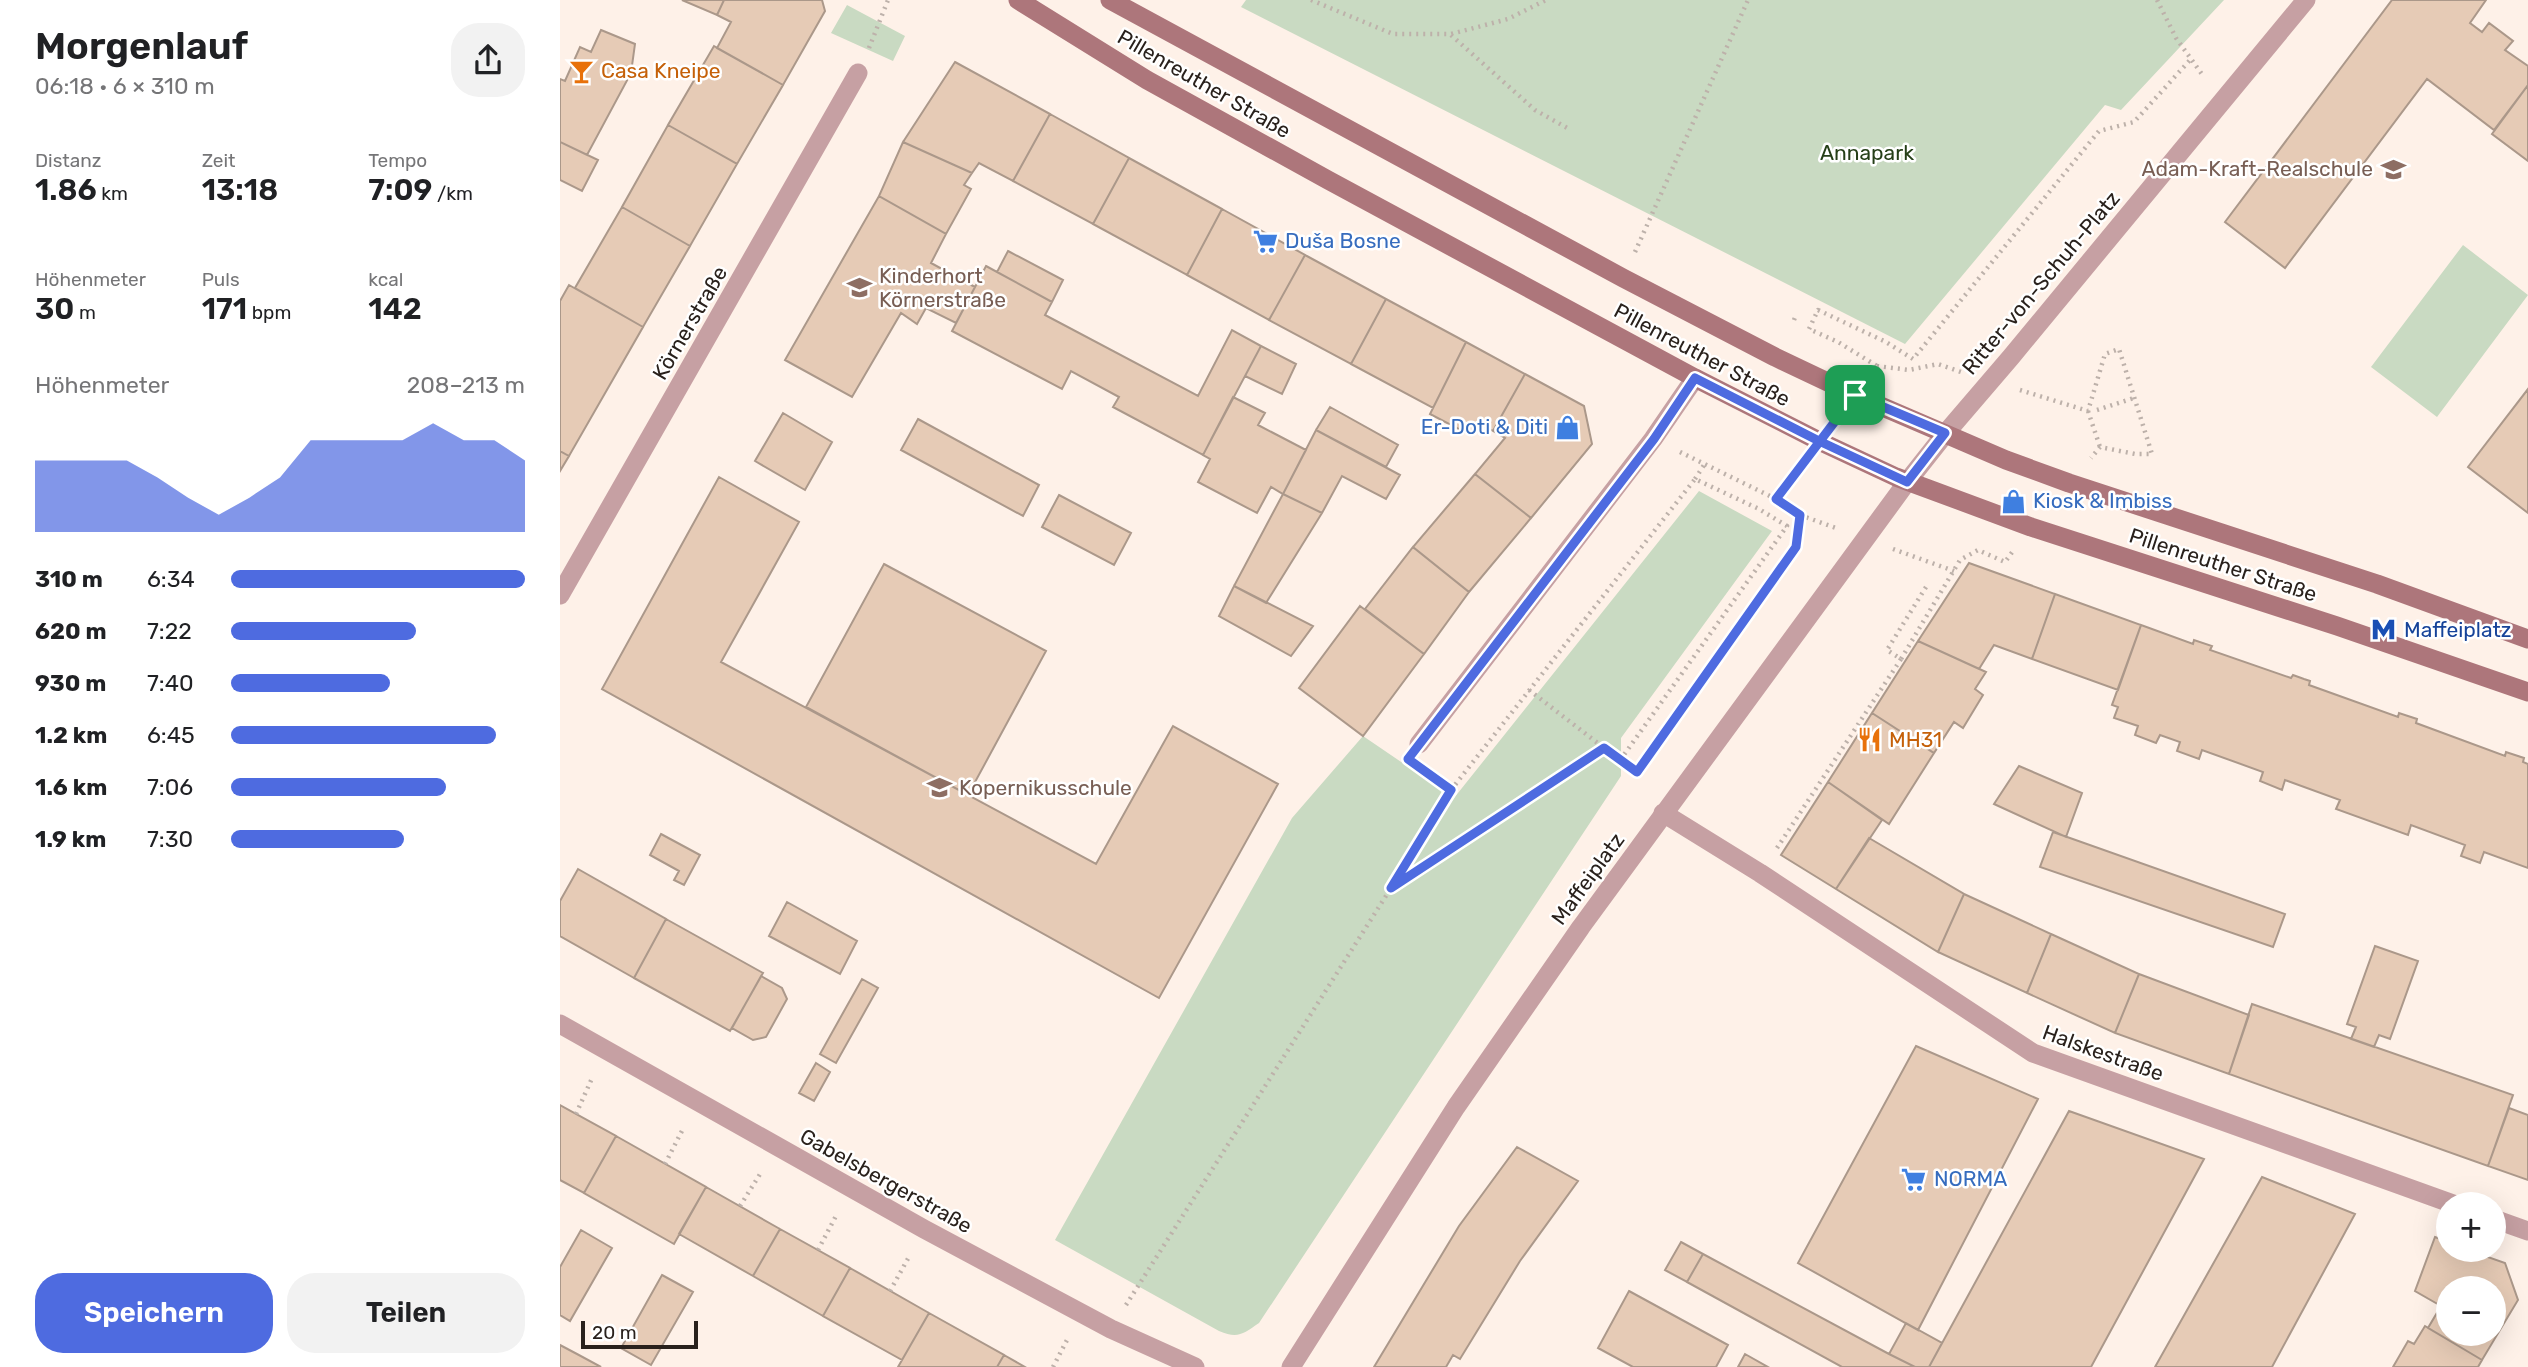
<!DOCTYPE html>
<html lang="de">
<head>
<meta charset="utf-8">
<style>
	:root { --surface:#fff; --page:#f2f2f2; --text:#202124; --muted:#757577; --accent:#4e6be0 }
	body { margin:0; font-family:Rubik,sans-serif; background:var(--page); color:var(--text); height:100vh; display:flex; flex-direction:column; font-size:26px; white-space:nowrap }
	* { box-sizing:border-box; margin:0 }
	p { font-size:23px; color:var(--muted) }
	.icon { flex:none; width:38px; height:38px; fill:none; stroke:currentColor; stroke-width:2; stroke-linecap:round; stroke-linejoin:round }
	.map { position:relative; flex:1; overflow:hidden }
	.side { display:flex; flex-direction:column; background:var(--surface); width:560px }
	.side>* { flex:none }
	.fabs { position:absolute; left:1876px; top:1192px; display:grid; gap:14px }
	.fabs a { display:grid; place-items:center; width:70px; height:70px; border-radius:50%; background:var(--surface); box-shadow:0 7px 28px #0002; font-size:35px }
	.scale { position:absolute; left:21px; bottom:18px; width:117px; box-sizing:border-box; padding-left:7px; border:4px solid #29211c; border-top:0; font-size:19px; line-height:24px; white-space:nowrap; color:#29211c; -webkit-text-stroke:5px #fff; paint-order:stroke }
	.pin { position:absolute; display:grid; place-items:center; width:60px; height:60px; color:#fff; margin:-30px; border-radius:14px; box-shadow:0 4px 10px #0006 }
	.round { display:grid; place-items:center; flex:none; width:74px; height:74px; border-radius:28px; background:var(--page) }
	.headline { display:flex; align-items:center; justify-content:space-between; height:119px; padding:0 35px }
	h1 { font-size:38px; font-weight:600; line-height:52px }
	.metrics { display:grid; grid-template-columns:repeat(3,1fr); gap:10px; height:119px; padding:7px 35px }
	.metrics div { display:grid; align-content:center }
	.metrics b { font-size:30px; font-weight:600 }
	.metrics small { font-size:19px; font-weight:400 }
	.metrics p { font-size:19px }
	.chart { height:196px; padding:14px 35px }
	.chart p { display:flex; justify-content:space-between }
	.chart svg { width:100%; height:126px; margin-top:7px; fill:var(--accent); opacity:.7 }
	.cta { display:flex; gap:14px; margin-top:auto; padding:14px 35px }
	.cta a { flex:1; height:80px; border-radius:28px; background:var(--accent); color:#fff; font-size:28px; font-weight:600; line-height:80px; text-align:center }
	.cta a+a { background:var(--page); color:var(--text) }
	ul { padding:0 35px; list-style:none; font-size:23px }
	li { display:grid; grid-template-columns:112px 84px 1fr; align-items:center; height:52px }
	li i { height:18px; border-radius:9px; background:var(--accent) }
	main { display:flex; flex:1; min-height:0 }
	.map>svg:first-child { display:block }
</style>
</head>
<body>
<main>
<section class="side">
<div class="headline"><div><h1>Morgenlauf</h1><p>06:18 · 6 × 310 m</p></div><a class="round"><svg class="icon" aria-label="share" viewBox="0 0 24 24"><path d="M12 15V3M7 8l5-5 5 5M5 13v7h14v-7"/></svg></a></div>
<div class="metrics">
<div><p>Distanz</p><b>1.86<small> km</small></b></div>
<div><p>Zeit</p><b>13:18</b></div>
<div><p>Tempo</p><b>7:09<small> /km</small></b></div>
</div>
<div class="metrics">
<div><p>Höhenmeter</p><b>30<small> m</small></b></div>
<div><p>Puls</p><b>171<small> bpm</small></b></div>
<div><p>kcal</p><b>142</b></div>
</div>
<div class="chart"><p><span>Höhenmeter</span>208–213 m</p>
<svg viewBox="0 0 160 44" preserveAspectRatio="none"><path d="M0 44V19L10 19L20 19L30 19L40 25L50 32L60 38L70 32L80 25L90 12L100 12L110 12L120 12L130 6L140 12L150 12L160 19V44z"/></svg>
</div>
<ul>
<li><b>310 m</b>6:34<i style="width:100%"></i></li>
<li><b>620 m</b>7:22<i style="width:63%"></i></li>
<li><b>930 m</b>7:40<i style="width:54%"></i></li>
<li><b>1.2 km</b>6:45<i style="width:90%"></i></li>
<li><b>1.6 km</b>7:06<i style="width:73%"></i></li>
<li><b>1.9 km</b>7:30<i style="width:59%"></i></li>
</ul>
<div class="cta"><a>Speichern</a><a>Teilen</a></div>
</section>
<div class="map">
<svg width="1968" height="1367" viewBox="0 0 1968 1367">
	<rect width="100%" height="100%" fill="#fef1e8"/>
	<path fill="#c9dac2" d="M686 0H1664L1561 110 1545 105 1345 344 681 7Z
		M287 5 345 36 333 61 271 33Z
		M1903 245 1968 295 1877 417 1811 367Z
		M1139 491 1212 531 1061 738V776L699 1323C683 1334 678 1339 659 1331L495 1240 732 818 803 736 894 798Z"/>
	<path fill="#e6cbb6" stroke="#ab988a" stroke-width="2" fill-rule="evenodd" d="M122 0H164L157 15Z
		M164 0H262L265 11 223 85 157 48 171 22 157 15Z
		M1832 0H1926L1910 23 1922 32 1929 23 1953 41 1945 50 1968 66V85L1934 130 1867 79 1725 268 1665 222Z
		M41 30 75 44 71 73 27 155 0 142V79L5 81 20 47 31 52Z
		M154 46 223 85 177 164 108 125Z
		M395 62 490 114 453 181 419 163 412 173 343 142Z
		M1968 85V161L1932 134Z
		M490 114 569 158 533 224 453 181Z
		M108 125 177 164 130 246 62 207Z
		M0 142 38 160 22 191 0 180Z
		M343 142 412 173 404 185 411 189 386 234 319 196Z
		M569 158 662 209 627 275 533 224Z
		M319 196 386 234 371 263 415 287 396 323 366 308 357 324 341 313 292 397 225 360Z
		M62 207 130 246 83 327 15 288Z
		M662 209 745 255 709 320 627 275Z
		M448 251 503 280 492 302 437 272Z
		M745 255 826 299 791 364 709 320Z
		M426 266 492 302 485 315 638 396 672 330 701 346 643 455 553 407 559 397 511 371 502 389 392 331Z
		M9 285 83 327 9 456 0 451V301Z
		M826 299 906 342 873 408 791 364Z
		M906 342 965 374 933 431 919 423 910 435 870 414Z
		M701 346 736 364 722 394 685 376Z
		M965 374 1024 406 1032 444 971 518 915 474 945 438 933 431Z
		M1968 389V513L1908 467Z
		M673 397 705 413 698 425 746 450 723 494 711 487 697 513 638 482 650 459 643 455Z
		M770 407 838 445 826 467 756 430Z
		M223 413 272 442 245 490 195 461Z
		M358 419 479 485 463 516 341 450Z
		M756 430 840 475 826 499 782 476 762 513 723 494Z
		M0 451 9 456 0 471Z
		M915 474 971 518 909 592 853 547Z
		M159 477 239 522 161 662 536 864 613 726 718 784 599 998 42 689Z
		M723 494 762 513 706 603 674 586Z
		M499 495 571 533 554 565 482 527Z
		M853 547 909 592 864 654 805 609Z
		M1409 563 1495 594 1472 659 1434 645 1419 669 1358 641Z
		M324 564 486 651 408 795 246 707Z
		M674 586 753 626 731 656 659 616Z
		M1495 594 1581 625 1558 690 1472 659Z
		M800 606 864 654 803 736 739 688Z
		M1581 625 1633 644 1634 640 1652 646 1650 650 1731 678 1733 675 1744 679 1750 681 1749 685 1838 717 1839 713 1857 719 1856 723 1945 756 1946 752 1964 758 1963 762 1968 764V868L1924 852 1920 863 1901 856 1905 845 1851 825 1848 835 1776 809 1780 800 1725 780 1722 790 1700 781 1703 772 1642 750 1639 759 1617 751 1620 742 1600 735 1596 743 1575 735 1578 726 1554 718 1558 707 1552 705Z
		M1358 641 1426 672 1415 689 1423 695 1403 728 1394 722 1374 753 1312 713Z
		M1312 713 1374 753 1329 824 1268 782Z
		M1459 766 1522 793 1506 837 1434 804Z
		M1268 782 1322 820 1276 889 1221 855Z
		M1493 832 1725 914 1713 947 1480 867Z
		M101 834 140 855 124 885 114 880 119 871 90 855Z
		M1309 838 1404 894 1378 952 1276 889Z
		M18 869 106 919 74 978 0 936V901Z
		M1404 894 1491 934 1467 993 1378 952Z
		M227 902 297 941 280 974 209 936Z
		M106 919 203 973 170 1031 74 978Z
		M1491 934 1579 974 1555 1033 1467 993Z
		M1815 946 1858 961 1830 1039 1819 1035 1814 1047 1791 1039 1796 1027 1787 1024Z
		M1579 974 1689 1015 1669 1074 1555 1033Z
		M201 976 222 988 227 999 206 1037 193 1040 172 1028Z
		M302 979 318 988 276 1063 260 1054Z
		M1692 1004 1953 1095 1928 1166 1669 1074Z
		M1356 1046 1478 1099 1358 1330 1238 1263Z
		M256 1063 270 1072 254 1101 239 1093Z
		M0 1105 56 1136 24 1193 0 1180Z
		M1949 1108 1968 1115V1180L1928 1166Z
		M1509 1111 1644 1159 1531 1367H1369Z
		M56 1136 146 1187 114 1244 24 1193Z
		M957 1147 1018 1181 960 1261 900 1359 893 1355 886 1367H814L899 1226Z
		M1702 1177 1795 1214 1712 1367H1595Z
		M146 1187 220 1229 193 1276 119 1234Z
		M220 1229 290 1268 263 1316 193 1276Z
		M21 1230 52 1248 10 1321 0 1315V1267Z
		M1875 1237 1888 1242V1250H1908L1945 1263 1958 1300 1922 1360 1868 1328 1881 1306 1855 1291ZM1888 1288H1934V1334H1888Z
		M1121 1242 1143 1254 1127 1282 1105 1270Z
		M1143 1254 1329 1354 1355 1367H1282L1127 1282Z
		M290 1268 369 1313 342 1360 263 1316Z
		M102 1275 133 1292 91 1365 61 1348Z
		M1069 1291 1168 1345 1156 1367H1073L1038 1348Z
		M369 1313 444 1355 437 1367H338Z
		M1346 1323 1382 1343 1369 1367H1355L1329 1354Z
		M1865 1326 1922 1360 1918 1367H1833L1848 1341 1854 1344Z
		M0 1345 17 1354 41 1367H0Z
		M1185 1354 1208 1367H1178Z
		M444 1355 465 1367H437Z"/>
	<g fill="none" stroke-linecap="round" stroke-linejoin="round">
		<path stroke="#bdb1aa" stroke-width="4.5" stroke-dasharray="2 5" stroke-linecap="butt" d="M751 0 833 34H891L948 19 986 0
			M1597 0 1616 38 1644 77
			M891 35 975 110 1009 129
			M309 48 328 0
			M1075 252 1188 0
			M1234 320 1236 315
			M1317 366 1349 370 1378 364 1401 372
			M1313 371 1317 366 1278 342 1249 329 1258 310 1326 342 1353 359 1539 131 1574 122 1630 60
			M1460 390 1528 411 1545 354 1559 349 1592 454H1575L1540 447 1531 458
			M1537 410 1574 398
			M1528 411 1540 447
			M1120 452 1216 499
			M1135 479 1144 465
			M1240 515 1276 528
			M1333 549 1394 571
			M1366 587 1327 650 1341 659 1400 560 1418 550 1445 562 1453 551
			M969 690 1044 748
			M891 790 1135 479 1199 509 1227 526 1061 759
			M1217 848 1341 659
			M831 888 1044 748 1077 772 1236 547 1240 515 1216 499 1242 464
			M16 1114 33 1076
			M105 1164 124 1127
			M180 1206 202 1171
			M258 1250 277 1214
			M330 1291 350 1255
			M566 1305 831 888 891 790 866 772
			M493 1367 507 1340"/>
		<path stroke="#c6a0a3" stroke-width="19" d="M0 595 298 73
			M859 744 1093 439 1135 378
			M1103 813 1200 873 1473 1053 1893 1204
			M0 1024 364 1229 551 1329 635 1367
			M1934 1219 1968 1231"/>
		<path stroke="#c6a0a3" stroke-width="19" d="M731 1367 896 1107 1021 927 1347 482 1385 434 1451 357 1746 0"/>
		<path stroke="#ad767b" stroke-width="19" d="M458 0 587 80 768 180 1135 378 1259 441 1336 477 1471 527 1777 626 1968 692
			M550 0 1063 278 1215 357 1295 395 1446 460 1509 483 1817 584 1968 639"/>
	</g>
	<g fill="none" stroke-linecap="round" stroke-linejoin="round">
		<defs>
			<path id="route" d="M1295 395 1216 499 1240 515 1236 547 1077 772 1044 748 831 888 891 790 848 759 1094 439 1135 378 1259 441 1347 482 1385 433 1295 395"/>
		</defs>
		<use href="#route" stroke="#fff" stroke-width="14"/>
		<use href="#route" stroke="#4e6be0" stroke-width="9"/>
	</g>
	<defs>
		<symbol id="bar-bare" viewBox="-9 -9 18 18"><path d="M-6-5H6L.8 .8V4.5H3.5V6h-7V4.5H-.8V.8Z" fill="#e8710a" stroke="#fff" stroke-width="2.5" paint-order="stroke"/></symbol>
		<symbol id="school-bare" viewBox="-9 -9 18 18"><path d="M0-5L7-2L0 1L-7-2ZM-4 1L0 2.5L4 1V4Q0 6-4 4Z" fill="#8d6e63" stroke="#fff" stroke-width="2.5" paint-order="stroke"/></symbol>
		<symbol id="supermarket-bare" viewBox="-9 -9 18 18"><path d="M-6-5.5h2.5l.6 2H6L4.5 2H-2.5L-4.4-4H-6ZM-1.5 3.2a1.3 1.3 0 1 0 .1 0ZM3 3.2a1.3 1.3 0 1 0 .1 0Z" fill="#3f7fe0" stroke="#fff" stroke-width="2.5" paint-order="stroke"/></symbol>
		<symbol id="shop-bare" viewBox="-9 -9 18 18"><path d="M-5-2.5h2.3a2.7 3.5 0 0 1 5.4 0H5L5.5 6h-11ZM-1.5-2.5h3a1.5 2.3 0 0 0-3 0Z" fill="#3f7fe0" stroke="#fff" stroke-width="2.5" paint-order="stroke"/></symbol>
		<symbol id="metro-bare" viewBox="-9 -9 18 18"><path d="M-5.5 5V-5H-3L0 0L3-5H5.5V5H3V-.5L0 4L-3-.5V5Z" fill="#1a4fb4" stroke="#fff" stroke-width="2.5" paint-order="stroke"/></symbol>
		<symbol id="restaurant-bare" viewBox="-9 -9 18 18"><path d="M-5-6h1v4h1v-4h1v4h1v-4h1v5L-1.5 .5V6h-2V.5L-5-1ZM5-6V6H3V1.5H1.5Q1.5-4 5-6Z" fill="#e8710a" stroke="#fff" stroke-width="2.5" paint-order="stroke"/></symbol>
	</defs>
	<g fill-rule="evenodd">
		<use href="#bar-bare" x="4" y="54" width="35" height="35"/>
		<use href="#school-bare" x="1816" y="152" width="35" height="35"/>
		<use href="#supermarket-bare" x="688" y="224" width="35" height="35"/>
		<use href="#school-bare" x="282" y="270" width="35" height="35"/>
		<use href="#shop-bare" x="990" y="410" width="35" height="35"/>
		<use href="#shop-bare" x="1436" y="484" width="35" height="35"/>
		<use href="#metro-bare" x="1806" y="612" width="35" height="35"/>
		<use href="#restaurant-bare" x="1292" y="722" width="35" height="35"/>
		<use href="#school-bare" x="362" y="770" width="35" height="35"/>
		<use href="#supermarket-bare" x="1336" y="1162" width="35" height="35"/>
	</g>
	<g text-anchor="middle" stroke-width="5" stroke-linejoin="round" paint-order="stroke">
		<g font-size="21" fill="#c56008" stroke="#fff" text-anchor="start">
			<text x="41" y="78">Casa Kneipe</text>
			<text x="1329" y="747">MH31</text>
		</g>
		<g font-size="21" fill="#29211c" stroke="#fff">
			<text transform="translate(644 84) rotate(30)" y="7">Pillenreuther Straße</text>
			<text transform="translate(1481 283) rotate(-50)" y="7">Ritter-von-Schuh-Platz</text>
			<text transform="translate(130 323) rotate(-60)" y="7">Körnerstraße</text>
			<text transform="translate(1142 355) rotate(28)" y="7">Pillenreuther Straße</text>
			<text transform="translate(1663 565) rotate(18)" y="7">Pillenreuther Straße</text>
			<text transform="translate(1028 879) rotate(-54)" y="7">Maffeiplatz</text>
			<text transform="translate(1543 1053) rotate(20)" y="7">Halskestraße</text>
			<text transform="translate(326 1181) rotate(29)" y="7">Gabelsbergerstraße</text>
		</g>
		<g font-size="21" fill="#253f18" stroke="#fff">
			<text x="1307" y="160">Annapark</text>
		</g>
		<g font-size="21" fill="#785e54" stroke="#fff" text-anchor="start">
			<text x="1813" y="176" text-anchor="end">Adam-Kraft-Realschule</text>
			<text x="319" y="283">Kinderhort<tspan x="319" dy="24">Körnerstraße</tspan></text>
			<text x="399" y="795">Kopernikusschule</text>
		</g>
		<g font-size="21" fill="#366cbe" stroke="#fff" text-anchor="start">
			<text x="725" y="248">Duša Bosne</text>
			<text x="988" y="434" text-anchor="end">Er-Doti &amp; Diti</text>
			<text x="1473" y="508">Kiosk &amp; Imbiss</text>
			<text x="1374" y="1186">NORMA</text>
		</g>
		<g font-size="21" fill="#164399" stroke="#fff" text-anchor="start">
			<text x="1844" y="637">Maffeiplatz</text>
		</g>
	</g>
</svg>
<div class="fabs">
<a>+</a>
<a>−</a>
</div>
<div class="scale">20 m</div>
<div class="pin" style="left:1295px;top:395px;background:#1e9e55"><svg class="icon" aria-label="arrive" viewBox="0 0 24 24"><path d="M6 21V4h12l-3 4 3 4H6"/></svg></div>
</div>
</main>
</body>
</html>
